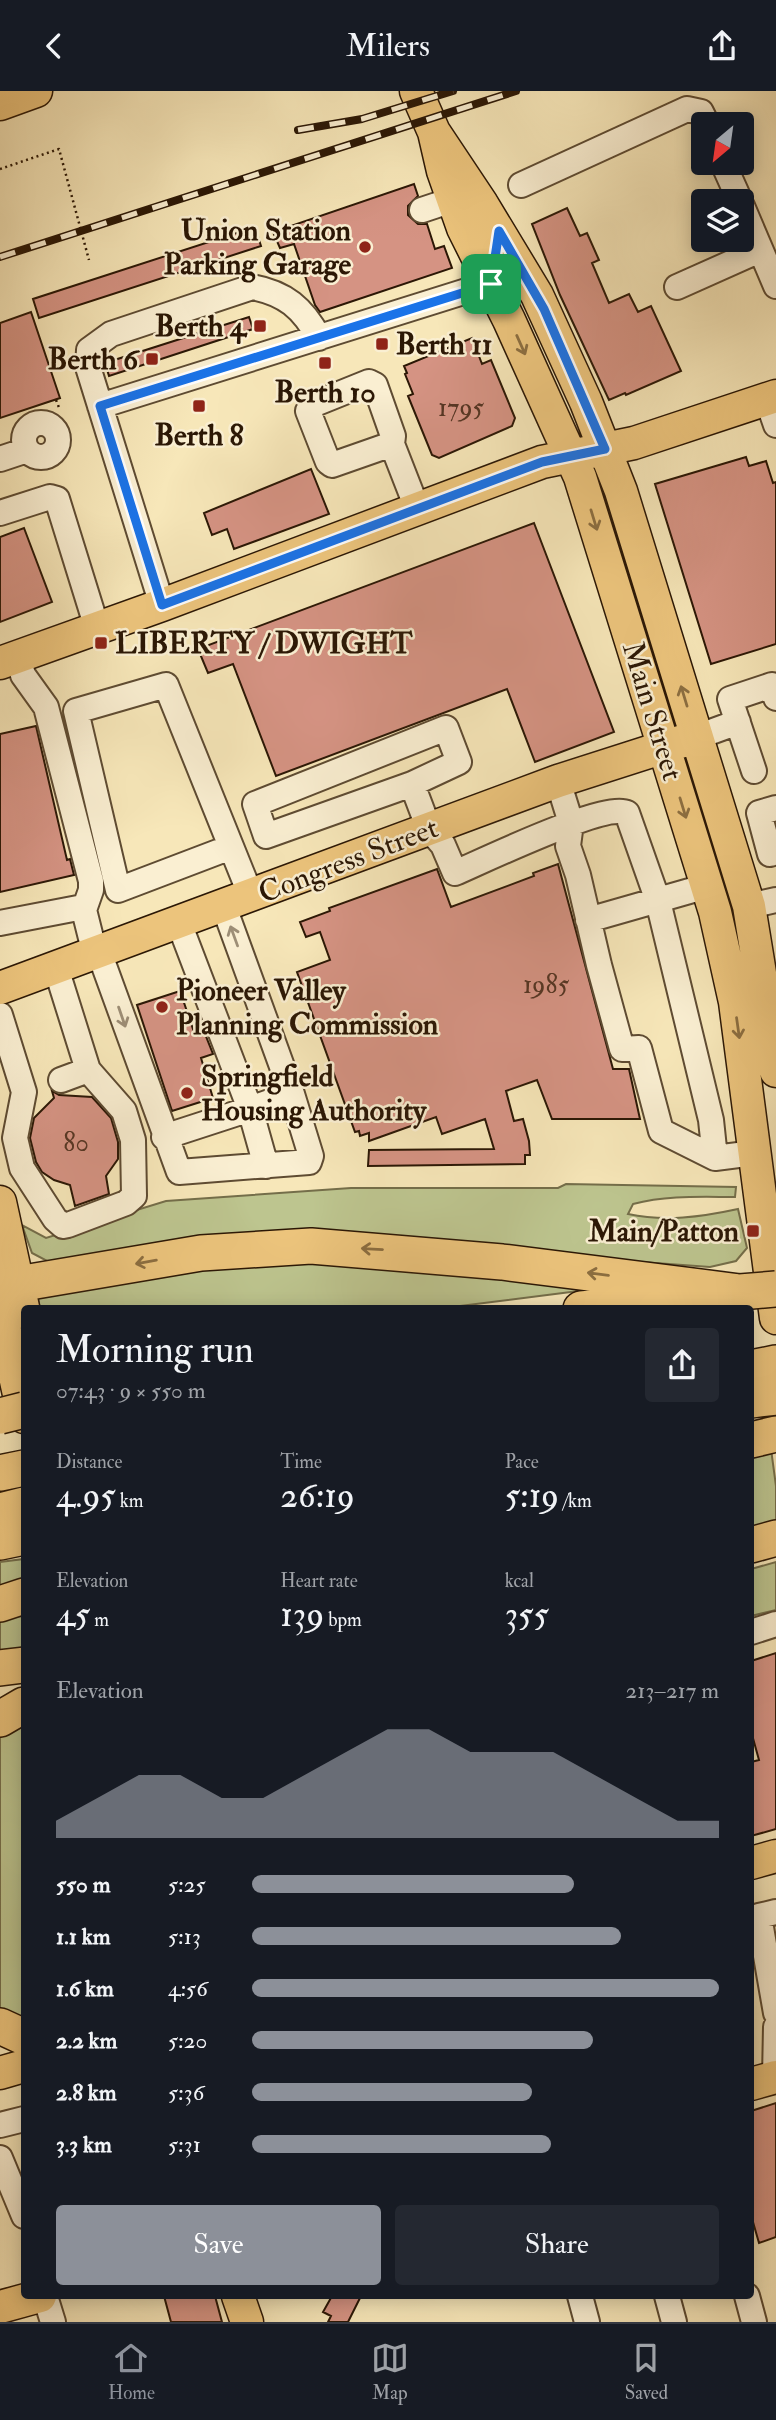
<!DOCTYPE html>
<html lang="en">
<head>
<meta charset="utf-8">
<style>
	:root { --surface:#171b24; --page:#242831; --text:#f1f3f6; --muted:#9ea1a6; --line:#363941; --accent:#8c9099 }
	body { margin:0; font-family:"IM FELL Double Pica",serif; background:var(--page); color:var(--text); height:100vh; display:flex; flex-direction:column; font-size:26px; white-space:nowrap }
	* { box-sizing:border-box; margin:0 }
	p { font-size:23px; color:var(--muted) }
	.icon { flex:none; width:38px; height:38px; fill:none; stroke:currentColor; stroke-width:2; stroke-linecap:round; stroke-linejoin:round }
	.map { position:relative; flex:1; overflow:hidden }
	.details { position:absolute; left:21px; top:1214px; width:733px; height:994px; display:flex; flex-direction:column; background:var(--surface); border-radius:7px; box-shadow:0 4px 18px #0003 }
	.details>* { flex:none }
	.needle { width:46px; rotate:209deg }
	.buttons { position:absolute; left:691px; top:21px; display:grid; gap:14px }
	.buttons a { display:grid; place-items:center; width:63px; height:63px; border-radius:7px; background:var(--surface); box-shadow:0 4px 18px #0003; font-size:35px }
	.pin { position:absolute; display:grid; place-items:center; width:60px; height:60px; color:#fff; margin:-30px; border-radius:14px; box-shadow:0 4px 10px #0006 }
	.round { display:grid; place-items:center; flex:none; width:74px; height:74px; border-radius:7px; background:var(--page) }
	.overview { display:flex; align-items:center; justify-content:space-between; height:119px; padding:0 35px }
	h1 { font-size:38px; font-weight:600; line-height:52px }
	.metrics { display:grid; grid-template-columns:repeat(3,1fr); gap:10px; height:119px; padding:7px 35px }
	.metrics div { display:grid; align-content:center }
	.metrics b { font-size:35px; font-weight:600 }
	.metrics small { font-size:19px; font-weight:400 }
	.metrics p { font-size:19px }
	.chart { height:196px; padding:14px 35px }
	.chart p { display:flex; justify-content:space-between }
	.chart svg { width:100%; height:126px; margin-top:7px; fill:var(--accent); opacity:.7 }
	.cta { display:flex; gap:14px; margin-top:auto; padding:14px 35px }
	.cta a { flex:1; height:80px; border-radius:7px; background:var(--accent); color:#fff; font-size:28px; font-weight:600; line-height:80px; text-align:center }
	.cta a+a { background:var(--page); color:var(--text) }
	ul { padding:0 35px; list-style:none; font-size:23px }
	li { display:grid; grid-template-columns:112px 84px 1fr; align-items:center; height:52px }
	li i { height:18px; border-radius:9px; background:var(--accent) }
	header { display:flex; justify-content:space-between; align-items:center; height:91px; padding:0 35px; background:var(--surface); font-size:32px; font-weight:600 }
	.dock { display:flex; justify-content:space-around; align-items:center; height:98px; border-top:2px solid var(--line); background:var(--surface); font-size:19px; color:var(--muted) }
	.dock a { display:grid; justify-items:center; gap:4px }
	.dock .current { color:var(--accent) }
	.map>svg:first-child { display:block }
</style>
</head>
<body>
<header><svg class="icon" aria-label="back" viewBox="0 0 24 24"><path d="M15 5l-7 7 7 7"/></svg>Milers<svg class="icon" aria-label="share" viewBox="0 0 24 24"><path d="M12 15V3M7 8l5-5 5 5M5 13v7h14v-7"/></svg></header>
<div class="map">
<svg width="776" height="2231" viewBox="0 0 776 2231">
	<rect width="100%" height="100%" fill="#f7e7b9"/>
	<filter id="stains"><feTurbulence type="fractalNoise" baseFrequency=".00286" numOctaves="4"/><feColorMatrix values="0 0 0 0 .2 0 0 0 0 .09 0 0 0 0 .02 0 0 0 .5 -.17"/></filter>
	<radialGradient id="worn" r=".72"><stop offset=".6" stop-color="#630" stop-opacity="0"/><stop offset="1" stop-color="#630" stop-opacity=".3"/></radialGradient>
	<path fill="#bdc58f" stroke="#746e4a" stroke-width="2" d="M566 1093 736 1096 735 1106C701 1106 667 1104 633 1113L628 1123C665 1131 701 1126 738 1118L747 1157 736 1170 710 1176 587 1167 49 1171 32 1162 22 1134 46 1147 166 1110 351 1097H558Z
		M320 1167 610 1196 436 1218H40L38 1207 84 1191Z
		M771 1358 776 1395V1429L751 1439V1363Z
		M24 1468V1497L0 1504V1471Z
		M776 1471V1519L751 1525V1478Z
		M24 1525V1557L0 1563V1526Z
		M24 1624V1932L0 1922V1641Z"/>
	<path fill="#d59383" stroke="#2b1705" stroke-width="2" d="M414 93 418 105 408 115V124L418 133H427L435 158 444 155 452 177 320 221 315 214 294 153 280 157 273 141Z
		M567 117 580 145 587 142 599 169 592 172 609 212 629 203 638 221 651 215 681 280 626 304 625 302 609 309 560 204 532 133Z
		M255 136 261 155 39 227 33 208Z
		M31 221 60 307 0 327V232Z
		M249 226 253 238 109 285 105 272Z
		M472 247 482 273 491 269 515 327 512 335 439 367 432 364 408 305 413 303 405 283 407 282 404 275Z
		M746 366 749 375 766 370 773 392 776 391V553L711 573 655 393Z
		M311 378 329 423 234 458 227 438 212 444 204 422Z
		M534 432 614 641 535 671 507 598 276 685 233 573 208 582 198 558Z
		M24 437 52 511 0 531V446Z
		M36 635 67 769 70 768 74 784 0 801V643Z
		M558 773 613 978H629L640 1028H552L537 989 506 1000 514 1030 523 1028 529 1050 530 1064H525V1073L368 1075 369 1059 494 1058 485 1028 442 1043 436 1026 369 1050V1042L360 1045 359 1040 355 1041 297 881 330 869 320 841 306 846 300 831 330 820 329 817 437 778 451 816 534 785 533 782Z
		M180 900 194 941 203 938 213 963 201 967 213 1007 172 1020 137 914Z
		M52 1000 59 1004 92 1006 111 1027 118 1051V1068L106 1085 109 1103 75 1115 70 1094 54 1089 42 1081 36 1071 30 1047 34 1027 54 1007Z
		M776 1562V1738L751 1745V1671L759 1669 751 1640V1570Z
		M776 2012V2146L759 2152 751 2124V2020Z
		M164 2205H215L222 2231H171Z
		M332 2205H361L348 2231H328L331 2225 323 2221Z"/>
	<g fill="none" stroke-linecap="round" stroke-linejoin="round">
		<defs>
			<path id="minor" d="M723 72 740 110
				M521 94 687 18 701 21 707 33
				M742 115 776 195
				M422 119 452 109
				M677 196 760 159
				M369 291 375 294 393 345 392 353 332 374 328 371 308 320 312 314Z
				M767 308 776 334
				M100 315 524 182
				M24 349a17 17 0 1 1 34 0a17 17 0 1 1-34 0Z
				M392 353 417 417
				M0 368 27 359
				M0 422 50 406 57 408 97 537
				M162 514 88 276 89 259 111 243 252 196C285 202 303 217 319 247
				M18 566 23 584 46 616 91 790V799L84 819
				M446 637 459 671 412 693 266 745 255 713Z
				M697 646 738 631
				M754 680 730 608 772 594 776 607
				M558 690 571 732 568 755 578 784 599 874 622 958 639 957 661 1040 715 1067 754 1062
				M412 693 429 738 443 754 455 782C483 770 605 711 627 722L658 810 711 1029 715 1067
				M776 717 759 722 770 763 776 761
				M231 756 118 799 76 620 166 594 251 805
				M749 815 776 809
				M588 829 707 795
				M0 832 78 817 84 819 95 863
				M179 832 250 1018 292 1003 224 816
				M99 861 179 1081 309 1071 311 1065 292 1003
				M0 924 24 1001 15 1047 22 1077 55 1128 63 1135 68 1134 126 1112 134 1105 133 1049 124 1020 88 979 56 877
				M61 989 88 979
				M164 1046 250 1018 266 1075
				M751 1541 776 1533
				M776 1821 759 1825 776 1922
				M775 1986 776 1936
				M0 2034 24 2028
				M0 2067 24 2125
				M45 2205 53 2231
				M580 2205 587 2231
				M667 2205 674 2231
				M747 2205 754 2231"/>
			<path id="major" d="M416 0 434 41 482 113 537 204 586 311 621 400 749 815 776 980
				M0 13 36 0
				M434 41 443 80 463 137 509 229 580 386 715 821 735 911 776 1227
				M0 572 162 514 542 371 634 352 776 305
				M0 897 558 690 683 650
				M0 1111 24 1221
				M0 1217 24 1326
				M751 1772 776 1765
				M0 1982 24 1975
				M751 1993 776 1986
				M238 2205 247 2231
				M0 2216 40 2205"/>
			<path id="highway" d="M0 1196 201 1162 311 1155 502 1171 740 1201
				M581 1218 688 1208
				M751 1277 776 1272
				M751 1309 776 1306
				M751 1349 776 1343
				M0 1382 24 1377
				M0 1420 24 1414
				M0 1451 24 1446
				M751 1454 776 1447
				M0 1513 24 1505
				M0 1577 24 1574
				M0 1628 24 1614
				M0 1935 24 1946"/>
		</defs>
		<use href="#minor" stroke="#5e4b32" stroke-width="28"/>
		<use href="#major" stroke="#2b1705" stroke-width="35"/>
		<use href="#highway" stroke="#2b1705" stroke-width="38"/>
		<path stroke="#2b1705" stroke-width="2.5" stroke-dasharray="2 3.5" stroke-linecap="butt" d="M0 78 59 58 89 169
			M56 309 60 319"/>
		<use href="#minor" stroke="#faefd2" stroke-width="24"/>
		<use href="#major" stroke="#ecc47c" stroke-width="32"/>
		<use href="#highway" stroke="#ecc47c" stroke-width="35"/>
		<defs>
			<path id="rail" d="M298 39 362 28 453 0
				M0 166 516 0"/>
		</defs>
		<use href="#rail" stroke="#2b1705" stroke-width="8"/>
		<use href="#rail" stroke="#faefd2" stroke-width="5" stroke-dasharray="16" stroke-linecap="butt"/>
		<defs>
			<path id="highway-bridge" d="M740 1201 776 1198
				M0 1325 24 1319"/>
		</defs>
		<use href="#highway-bridge" stroke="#2b1705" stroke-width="38" stroke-linecap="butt"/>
		<use href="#highway-bridge" stroke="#ecc47c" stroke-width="35"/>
	</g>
	<defs><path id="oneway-shaft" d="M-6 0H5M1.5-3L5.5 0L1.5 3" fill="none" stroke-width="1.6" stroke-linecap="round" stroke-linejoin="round" transform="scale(1.75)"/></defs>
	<g stroke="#8c6e40">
		<use href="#oneway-shaft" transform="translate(521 254) rotate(66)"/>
		<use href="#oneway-shaft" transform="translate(594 429) rotate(73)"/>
		<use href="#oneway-shaft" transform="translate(684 605) rotate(-107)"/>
		<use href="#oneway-shaft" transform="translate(683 717) rotate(73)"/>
		<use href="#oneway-shaft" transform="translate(738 937) rotate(82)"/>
		<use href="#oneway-shaft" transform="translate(372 1158) rotate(-177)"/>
		<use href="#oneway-shaft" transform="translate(146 1171) rotate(170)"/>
		<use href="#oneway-shaft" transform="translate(598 1183) rotate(-173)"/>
	</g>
	<g stroke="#9d8e76">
		<use href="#oneway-shaft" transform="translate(234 845) rotate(-110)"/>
		<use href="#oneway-shaft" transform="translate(122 926) rotate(71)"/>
	</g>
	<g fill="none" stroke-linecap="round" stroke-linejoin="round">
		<defs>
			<path id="route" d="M499 140 544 218 605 358 542 371 162 514 100 315 491 193Z"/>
		</defs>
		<use href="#route" stroke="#fff" stroke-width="14"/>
		<use href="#route" stroke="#1a73e8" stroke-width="9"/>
	</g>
	<g fill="#8f2418" stroke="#faefd2" stroke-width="2.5">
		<circle cx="365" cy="156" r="7"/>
		<rect x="253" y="228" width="14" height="14" rx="3.5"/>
		<rect x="375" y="246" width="14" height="14" rx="3.5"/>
		<rect x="145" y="261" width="14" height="14" rx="3.5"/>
		<rect x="318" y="265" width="14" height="14" rx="3.5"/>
		<rect x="192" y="308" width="14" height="14" rx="3.5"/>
		<rect x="94" y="545" width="14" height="14" rx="3.5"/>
		<circle cx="162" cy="916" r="7"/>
		<circle cx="187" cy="1002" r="7"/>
		<rect x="746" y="1133" width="14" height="14" rx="3.5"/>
	</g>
	<g text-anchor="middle" stroke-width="5" stroke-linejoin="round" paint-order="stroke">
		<g font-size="26" fill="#563624">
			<text x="461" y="325">1795</text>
			<text x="546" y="902">1985</text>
			<text x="76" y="1060">80</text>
		</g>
		<g font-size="30" font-weight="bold" fill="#2b1705" stroke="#faefd2" text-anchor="end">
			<text x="351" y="149">Union Station<tspan x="351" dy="34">Parking Garage</tspan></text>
			<text x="246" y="245">Berth 4</text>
			<text x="396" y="263" text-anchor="start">Berth 11</text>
			<text x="138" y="278">Berth 6</text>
			<text x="325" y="311" text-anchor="middle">Berth 10</text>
			<text x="199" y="354" text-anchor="middle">Berth 8</text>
			<text x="115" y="562" text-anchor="start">LIBERTY / DWIGHT</text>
			<text x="176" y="909" text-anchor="start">Pioneer Valley<tspan x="176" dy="34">Planning Commission</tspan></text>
			<text x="201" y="995" text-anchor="start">Springfield<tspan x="201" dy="34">Housing Authority</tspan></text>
			<text x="739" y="1150">Main/Patton</text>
		</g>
		<g font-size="30" fill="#2b1705" stroke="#faefd2">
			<text transform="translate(653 620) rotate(73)" y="10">Main Street</text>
			<text transform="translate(348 769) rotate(-21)" y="10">Congress Street</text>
		</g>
	</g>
	<rect width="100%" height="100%" filter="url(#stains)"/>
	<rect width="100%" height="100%" fill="url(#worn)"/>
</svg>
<div class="buttons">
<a><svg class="needle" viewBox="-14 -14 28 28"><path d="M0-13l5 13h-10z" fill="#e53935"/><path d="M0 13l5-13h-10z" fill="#9ea1a6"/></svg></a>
<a><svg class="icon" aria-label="layers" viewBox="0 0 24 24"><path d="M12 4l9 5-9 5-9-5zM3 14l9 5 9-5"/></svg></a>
</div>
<div class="pin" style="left:491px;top:193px;background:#1e9e55"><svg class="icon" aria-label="arrive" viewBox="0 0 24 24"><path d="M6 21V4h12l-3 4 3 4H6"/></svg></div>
<section class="details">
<div class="overview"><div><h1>Morning run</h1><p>07:43 · 9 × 550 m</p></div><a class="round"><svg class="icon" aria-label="share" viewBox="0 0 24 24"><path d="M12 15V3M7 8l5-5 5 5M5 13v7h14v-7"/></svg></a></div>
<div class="metrics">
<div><p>Distance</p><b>4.95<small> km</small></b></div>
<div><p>Time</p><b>26:19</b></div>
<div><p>Pace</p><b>5:19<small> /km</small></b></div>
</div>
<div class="metrics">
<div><p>Elevation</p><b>45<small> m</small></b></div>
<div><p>Heart rate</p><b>139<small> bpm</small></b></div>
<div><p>kcal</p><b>355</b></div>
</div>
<div class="chart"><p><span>Elevation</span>213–217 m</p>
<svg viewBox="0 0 160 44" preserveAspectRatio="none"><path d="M0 44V38L10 30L20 22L30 22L40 30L50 30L60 22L70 14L80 6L90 6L100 14L110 14L120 14L130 22L140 30L150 38L160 38V44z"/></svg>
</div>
<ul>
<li><b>550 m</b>5:25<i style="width:69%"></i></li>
<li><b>1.1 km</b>5:13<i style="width:79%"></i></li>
<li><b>1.6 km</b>4:56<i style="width:100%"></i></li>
<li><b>2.2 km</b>5:20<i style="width:73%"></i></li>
<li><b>2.8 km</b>5:36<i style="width:60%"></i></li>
<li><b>3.3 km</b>5:31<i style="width:64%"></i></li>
</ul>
<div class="cta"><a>Save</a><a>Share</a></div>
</section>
</div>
<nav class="dock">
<a class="current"><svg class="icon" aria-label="home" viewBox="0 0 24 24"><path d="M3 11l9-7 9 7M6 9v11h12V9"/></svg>Home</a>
<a><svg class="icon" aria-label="map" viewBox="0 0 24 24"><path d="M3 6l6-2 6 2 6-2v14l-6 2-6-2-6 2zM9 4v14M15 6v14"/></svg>Map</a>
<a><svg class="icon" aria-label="saved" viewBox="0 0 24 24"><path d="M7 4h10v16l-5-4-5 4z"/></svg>Saved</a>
</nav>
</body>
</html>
